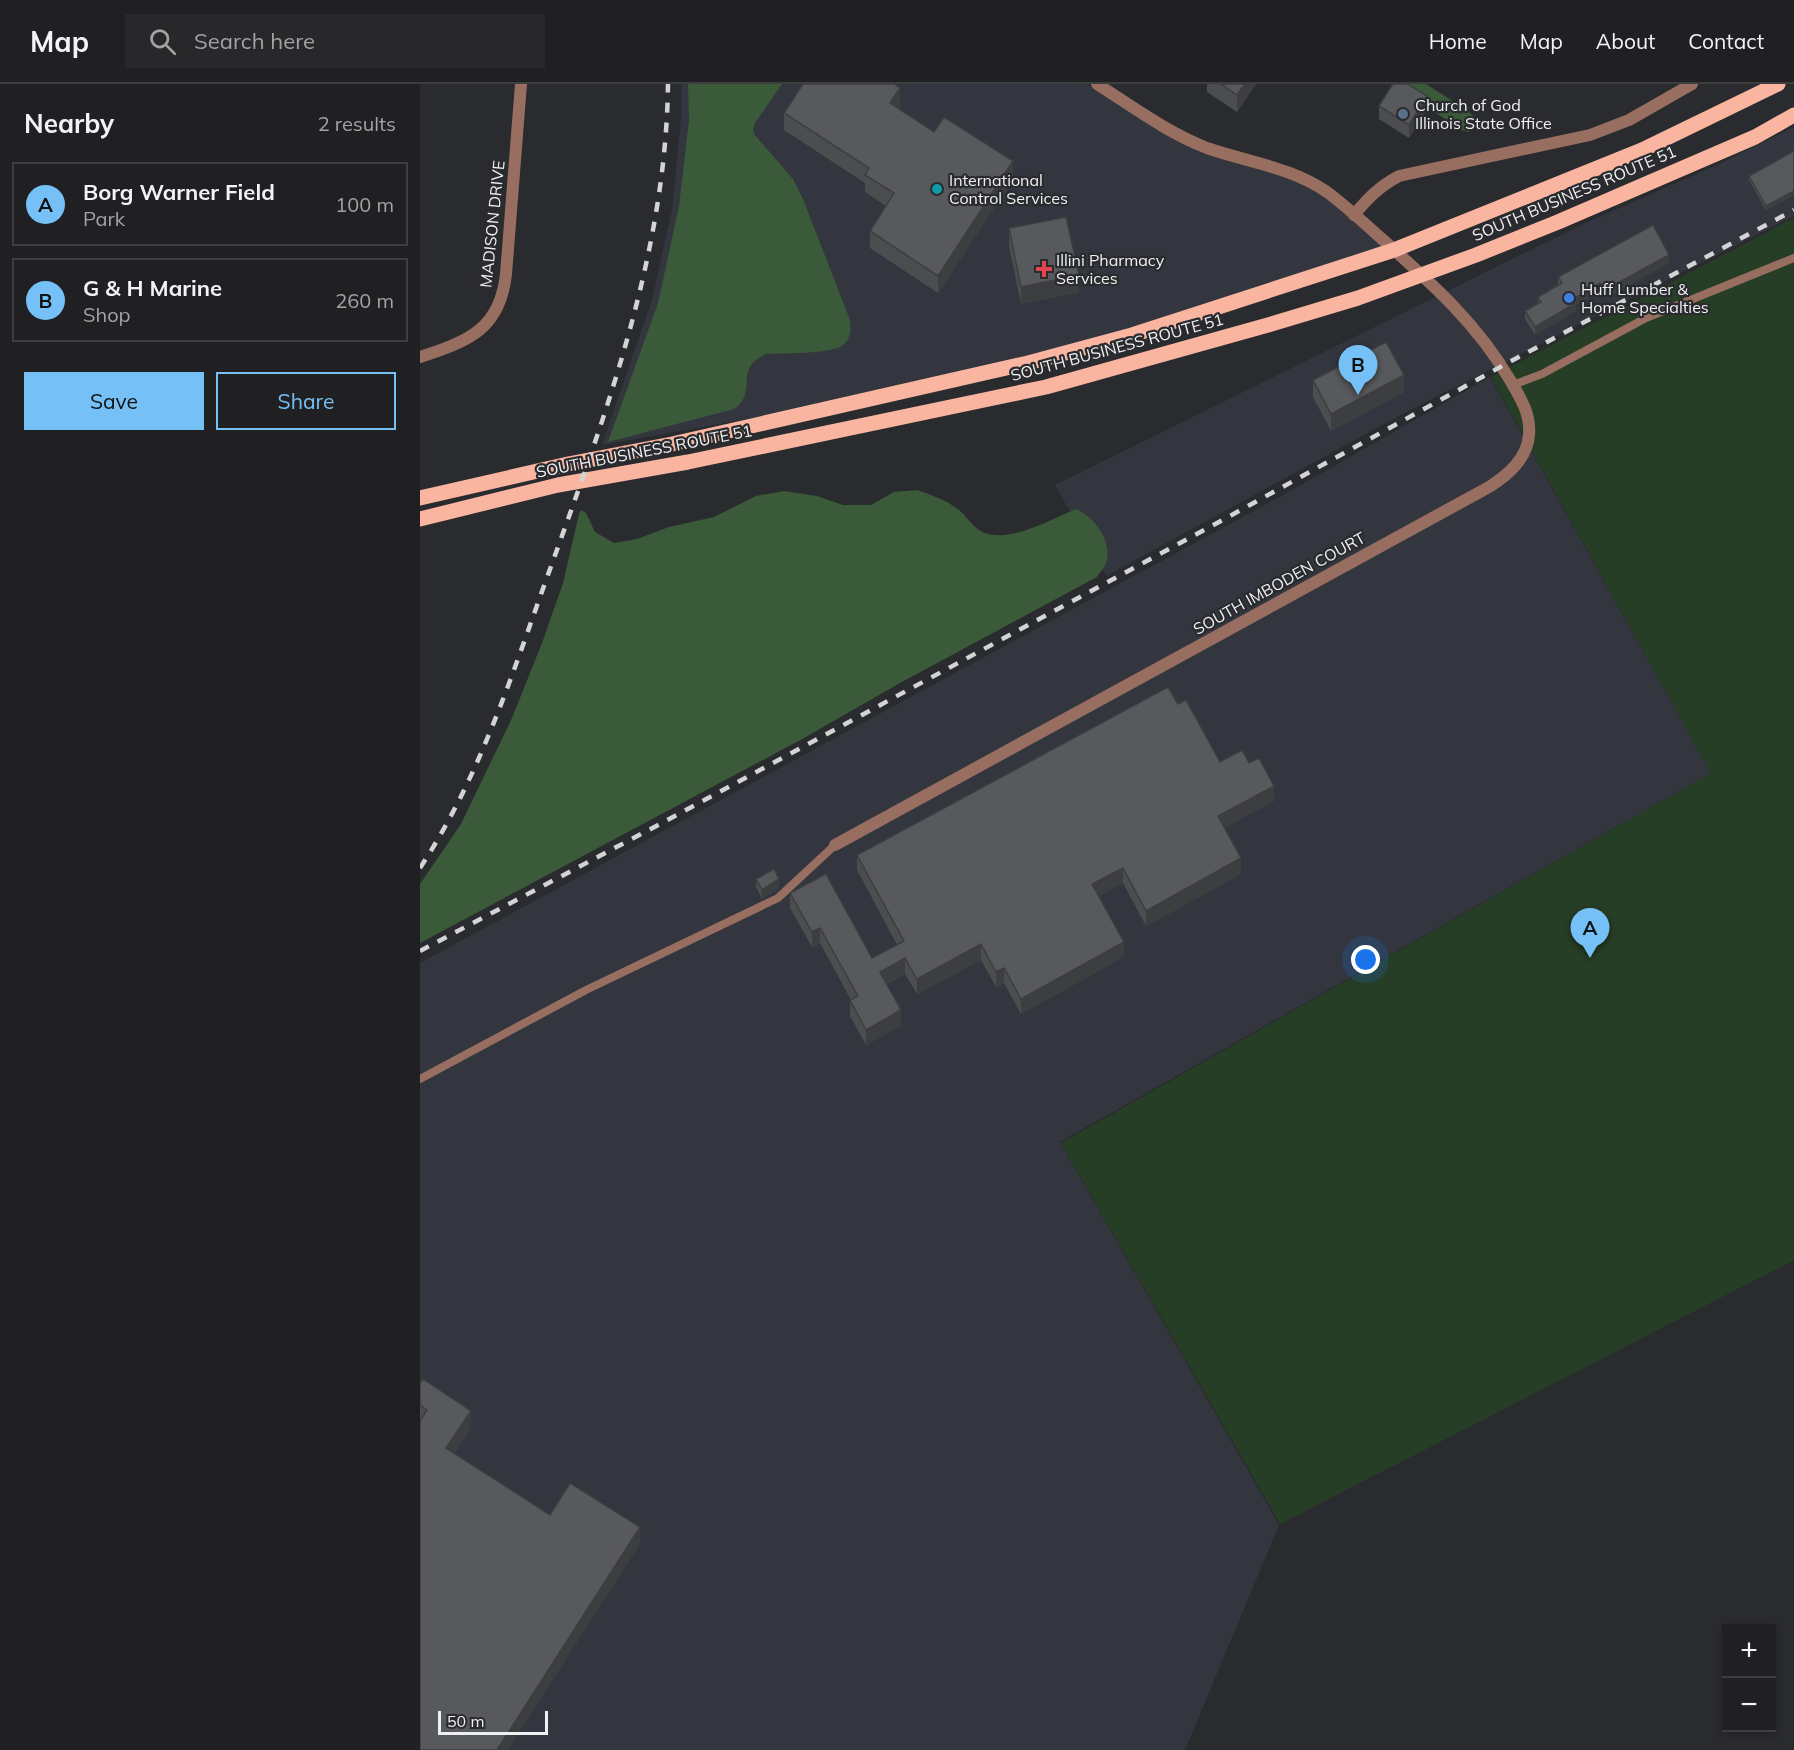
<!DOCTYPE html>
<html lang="en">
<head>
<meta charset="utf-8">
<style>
	body { margin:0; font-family:Mulish,sans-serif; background:#28282a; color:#f1f3f6 }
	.controls { position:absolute; right:18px; bottom:18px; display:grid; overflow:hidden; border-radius:0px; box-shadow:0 3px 9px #0003 }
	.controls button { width:54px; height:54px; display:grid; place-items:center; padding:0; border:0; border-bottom:2px solid #3d3e40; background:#202022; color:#f1f3f6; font:30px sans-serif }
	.scale { position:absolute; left:18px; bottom:15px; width:110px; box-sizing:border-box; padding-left:6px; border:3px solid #eff0f2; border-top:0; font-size:16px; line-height:21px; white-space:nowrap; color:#eff0f2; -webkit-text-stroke:4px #2a2b2e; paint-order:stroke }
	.you { position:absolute; left:946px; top:876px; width:21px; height:21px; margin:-15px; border:4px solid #fff; border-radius:50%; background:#1a73e8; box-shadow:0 0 0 9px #1a73e833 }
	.badge { display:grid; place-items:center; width:39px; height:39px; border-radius:50%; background:#75c0f6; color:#111; font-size:20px; font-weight:700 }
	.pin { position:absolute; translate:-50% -50px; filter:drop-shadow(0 2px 3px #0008) }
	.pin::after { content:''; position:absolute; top:32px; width:21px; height:18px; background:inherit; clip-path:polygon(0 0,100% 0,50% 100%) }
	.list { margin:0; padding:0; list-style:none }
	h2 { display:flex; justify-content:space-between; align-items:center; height:78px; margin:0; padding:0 24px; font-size:26px }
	h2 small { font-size:20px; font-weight:400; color:#a2a3a5 }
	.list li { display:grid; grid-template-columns:39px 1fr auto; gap:18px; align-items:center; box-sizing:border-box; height:84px; margin:0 12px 12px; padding:0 12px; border:2px solid #3d3e40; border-radius:0px }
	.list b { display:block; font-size:22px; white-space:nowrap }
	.list p { margin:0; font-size:20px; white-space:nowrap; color:#a2a3a5 }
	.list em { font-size:20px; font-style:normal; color:#a2a3a5 }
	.actions { display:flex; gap:12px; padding:18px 24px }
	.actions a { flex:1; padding:14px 0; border:2px solid #75c0f6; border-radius:0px; text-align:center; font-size:21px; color:#75c0f6 }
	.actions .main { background:#75c0f6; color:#111 }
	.icon { flex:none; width:33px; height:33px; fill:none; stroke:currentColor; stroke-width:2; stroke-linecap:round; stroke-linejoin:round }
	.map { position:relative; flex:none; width:1374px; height:1666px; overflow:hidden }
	header { display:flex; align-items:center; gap:36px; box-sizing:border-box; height:84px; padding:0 30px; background:#202022; border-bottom:2px solid #3d3e40 }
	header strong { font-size:28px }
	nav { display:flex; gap:33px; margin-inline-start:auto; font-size:21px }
	.search { width:420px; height:54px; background:#28282a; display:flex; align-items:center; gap:15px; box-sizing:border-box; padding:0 21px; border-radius:0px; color:#a2a3a5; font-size:22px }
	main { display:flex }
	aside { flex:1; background:#202022 }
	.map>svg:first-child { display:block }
</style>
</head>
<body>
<header>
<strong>Map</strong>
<div class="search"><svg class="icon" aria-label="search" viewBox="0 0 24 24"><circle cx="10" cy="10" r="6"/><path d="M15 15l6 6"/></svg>Search here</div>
<nav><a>Home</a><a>Map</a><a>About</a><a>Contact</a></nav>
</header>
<main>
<aside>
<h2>Nearby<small>2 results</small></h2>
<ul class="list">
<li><span class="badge">A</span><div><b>Borg Warner Field</b><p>Park</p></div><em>100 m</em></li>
<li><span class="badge">B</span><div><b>G &amp; H Marine</b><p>Shop</p></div><em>260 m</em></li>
</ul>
<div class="actions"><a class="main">Save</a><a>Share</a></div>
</aside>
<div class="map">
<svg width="1374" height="1666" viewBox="0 0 1374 1666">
	<rect width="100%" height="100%" fill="#2a2b2e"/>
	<g fill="#33363e">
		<polygon points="261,0 667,0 726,38 884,101 909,115 966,164 721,242 587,277 387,324 182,361 231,219 252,126 261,34"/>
		<polygon points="1374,43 1374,132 990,326 686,492 635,401 1163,140 1299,80"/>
		<polygon points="1070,293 1291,689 640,1058 859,1441 765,1666 0,1666 0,879 865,410"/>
	</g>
	<polygon fill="#273e26" points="1374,134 1374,1176 860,1440 641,1059 1291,689 1071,293"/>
	<g fill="#3a5a39">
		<path d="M268 0H362L335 39 333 45 334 50 373 95 383 115 430 236C431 245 431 256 422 262 411 270 361 269 346 270 312 285 339 308 314 325L188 358 238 219 259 122 269 36Z"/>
		<polygon points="974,0 1006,0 1047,26 1056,35 1056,44 1049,48 1041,46"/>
		<path d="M497 406C512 411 526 416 539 426 546 432 551 440 559 446 583 463 632 435 656 425 674 433 691 455 687 476 686 482 680 488 677 493L480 599 384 654 0 859V800L41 740 92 634 122 559 143 499 159 430 161 426 166 429 175 448 194 459 217 455 249 443 294 433 336 412 364 407 397 412 423 421H451L474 408Z"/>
	</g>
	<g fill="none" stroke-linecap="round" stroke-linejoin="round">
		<g stroke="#986e61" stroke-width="8">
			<polyline points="1093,301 1122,290 1226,234 1374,174"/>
			<polyline points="0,995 166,906 358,814 415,761"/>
		</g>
		<g stroke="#986e61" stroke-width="12">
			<path d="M934 131C948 114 960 102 979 92L1170 51 1209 36 1272 0"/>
			<path d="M0 273C48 257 80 246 86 190L101 0"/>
			<path d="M415 761 1069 403C1088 391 1107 375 1109 351 1111 330 1100 313 1090 296 1057 239 1010 198 962 155 944 139 926 122 907 108 871 83 827 78 787 64 748 49 713 23 677 0"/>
		</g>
		<g stroke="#fab5a0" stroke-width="15">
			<polyline points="0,414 148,380 252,360 608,279 712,251 974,166 1222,66 1358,0"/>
			<polyline points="0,435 138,401 268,378 626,303 848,241 938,214 1056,171 1138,138 1335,53 1374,31"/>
		</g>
		<g stroke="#d3d4d6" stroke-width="4.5" stroke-dasharray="10 10" stroke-linecap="butt">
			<path d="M0 784C58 696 90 597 125 499 183 338 246 173 248 0"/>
			<polyline points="0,867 240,740 799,438 1082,282 1374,126"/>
		</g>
	</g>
	<g fill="#4b4d4f">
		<polygon points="787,0 836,0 817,28 787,8"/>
		<polygon points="480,21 478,24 514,48 593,95 518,209 450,164 450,147 466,122 445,108 445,99 364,46 364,29"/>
		<polygon points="959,22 1007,25 989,54 959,35"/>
		<polygon points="1374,67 1374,111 1346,126 1329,96 1329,92"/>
		<polygon points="589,144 659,208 601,220 589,162"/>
		<polygon points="1249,179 1185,214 1180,207 1156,221 1156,227 1115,251 1105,235 1105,227 1118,219 1118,213 1138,201 1138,193"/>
		<polygon points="893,296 984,308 911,347 893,313"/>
		<polygon points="758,620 800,678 829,679 854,717 804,744 821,790 726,842 703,799 679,812 704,873 601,930 584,899 576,903 561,876 497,910 485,890 467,900 481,942 446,961 430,932 430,916 431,916 400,859 392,863 370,824 370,809 452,874 477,861 437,786 437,771"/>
		<polygon points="336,795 359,804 342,815 336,803"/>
		<polygon points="0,1299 51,1344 34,1369 130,1431 220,1460 0,1666"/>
	</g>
	<g fill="#3d3e40">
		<polygon points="825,0 836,0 817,28 817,11"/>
		<polygon points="480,4 480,21 470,36 470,19"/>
		<polygon points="1007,12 1007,25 989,54 989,41"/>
		<polygon points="593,77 593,95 518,209 518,192"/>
		<polygon points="1374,107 1374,111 1346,126 1346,122"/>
		<polygon points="1249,171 1249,179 1185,214 1185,206"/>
		<polygon points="659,191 659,208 601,220 601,203"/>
		<polygon points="1180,199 1180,207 1156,221 1156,227 1115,251 1115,243 1153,215"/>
		<polygon points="984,291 984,308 911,347 911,330"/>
		<polygon points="854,702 854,717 798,748 798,732"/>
		<polygon points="821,774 821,790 726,842 726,827"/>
		<polygon points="703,784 703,799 672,816 672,800"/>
		<polygon points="359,795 359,804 342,815 342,806"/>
		<polygon points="400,844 400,859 392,863 392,848"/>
		<polygon points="704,858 704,873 601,930 601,915"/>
		<polygon points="561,860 561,876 497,910 497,895"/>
		<polygon points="485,874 485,890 460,903 460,888"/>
		<polygon points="584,884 584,899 576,903 576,888"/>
		<polygon points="481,926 481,942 446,961 446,946"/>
		<polygon points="51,1327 51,1344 26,1381 26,1364"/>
		<polygon points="220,1443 220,1460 88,1666 77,1666"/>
	</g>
	<g fill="#57595c" stroke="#3d3e40" stroke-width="1.5">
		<polygon points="383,0 474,0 480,4 470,19 514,48 524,33 593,77 518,192 450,147 474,109 445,91 449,84 364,29"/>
		<polygon points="801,0 825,0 817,11"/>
		<polygon points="973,0 988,0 1007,12 989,41 959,22"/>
		<polygon points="1374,67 1374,107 1346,122 1329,92"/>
		<polygon points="646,133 659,191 601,203 589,144"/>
		<polygon points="1233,141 1249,171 1185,206 1180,199 1153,215 1156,219 1115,243 1105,227 1121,218 1118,213 1142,199 1138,193"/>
		<polygon points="966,258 984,291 911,330 893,296"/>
		<polygon points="748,603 758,620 766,616 800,678 822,666 829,679 839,674 854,702 798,732 821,774 726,827 703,784 672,800 704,858 601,915 584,884 576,888 561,860 497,895 485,874 460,888 481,926 446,946 430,916 438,912 400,844 392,848 370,809 406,790 452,874 484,857 437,771"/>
		<polygon points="354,785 359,795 342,806 336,795"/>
		<polygon points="3,1295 51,1327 26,1364 130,1431 150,1399 220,1443 77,1666 0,1666 0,1337 7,1326 0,1321 0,1299"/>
	</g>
	<circle fill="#5c6f8a" stroke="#2a2b2e" stroke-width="2" cx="983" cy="30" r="6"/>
	<circle fill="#0f9aa8" stroke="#2a2b2e" stroke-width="2" cx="517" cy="105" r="6"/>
	<path fill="#e0444e" stroke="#2a2b2e" stroke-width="2" d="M621 176h6v6h6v6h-6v6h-6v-6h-6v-6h6z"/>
	<circle fill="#3f7fe0" stroke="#2a2b2e" stroke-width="2" cx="1149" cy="214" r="6"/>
	<g text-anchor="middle" stroke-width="4.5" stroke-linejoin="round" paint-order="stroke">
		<g font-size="16" fill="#eff0f2" stroke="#2a2b2e" text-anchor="start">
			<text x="995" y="27">Church of God<tspan x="995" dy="18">Illinois State Office</tspan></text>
			<text x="529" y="102">International<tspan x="529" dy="18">Control Services</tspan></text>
			<text x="636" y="182">Illini Pharmacy<tspan x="636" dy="18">Services</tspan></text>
			<text x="1161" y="211">Huff Lumber &amp;<tspan x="1161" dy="18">Home Specialties</tspan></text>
		</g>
		<g font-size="16" fill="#eff0f2" stroke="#2a2b2e">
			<text transform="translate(1154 109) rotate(-23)" y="6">SOUTH BUSINESS ROUTE 51</text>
			<text transform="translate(72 140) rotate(-84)" y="6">MADISON DRIVE</text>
			<text transform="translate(697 263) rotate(-15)" y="6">SOUTH BUSINESS ROUTE 51</text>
			<text transform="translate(224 367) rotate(-11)" y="6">SOUTH BUSINESS ROUTE 51</text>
			<text transform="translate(859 499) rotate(-29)" y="6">SOUTH IMBODEN COURT</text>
		</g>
	</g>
</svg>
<div class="controls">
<button>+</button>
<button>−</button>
</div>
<div class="scale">50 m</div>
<div class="you"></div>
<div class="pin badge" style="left:1170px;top:874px">A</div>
<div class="pin badge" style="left:938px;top:311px">B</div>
</div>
</main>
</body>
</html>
